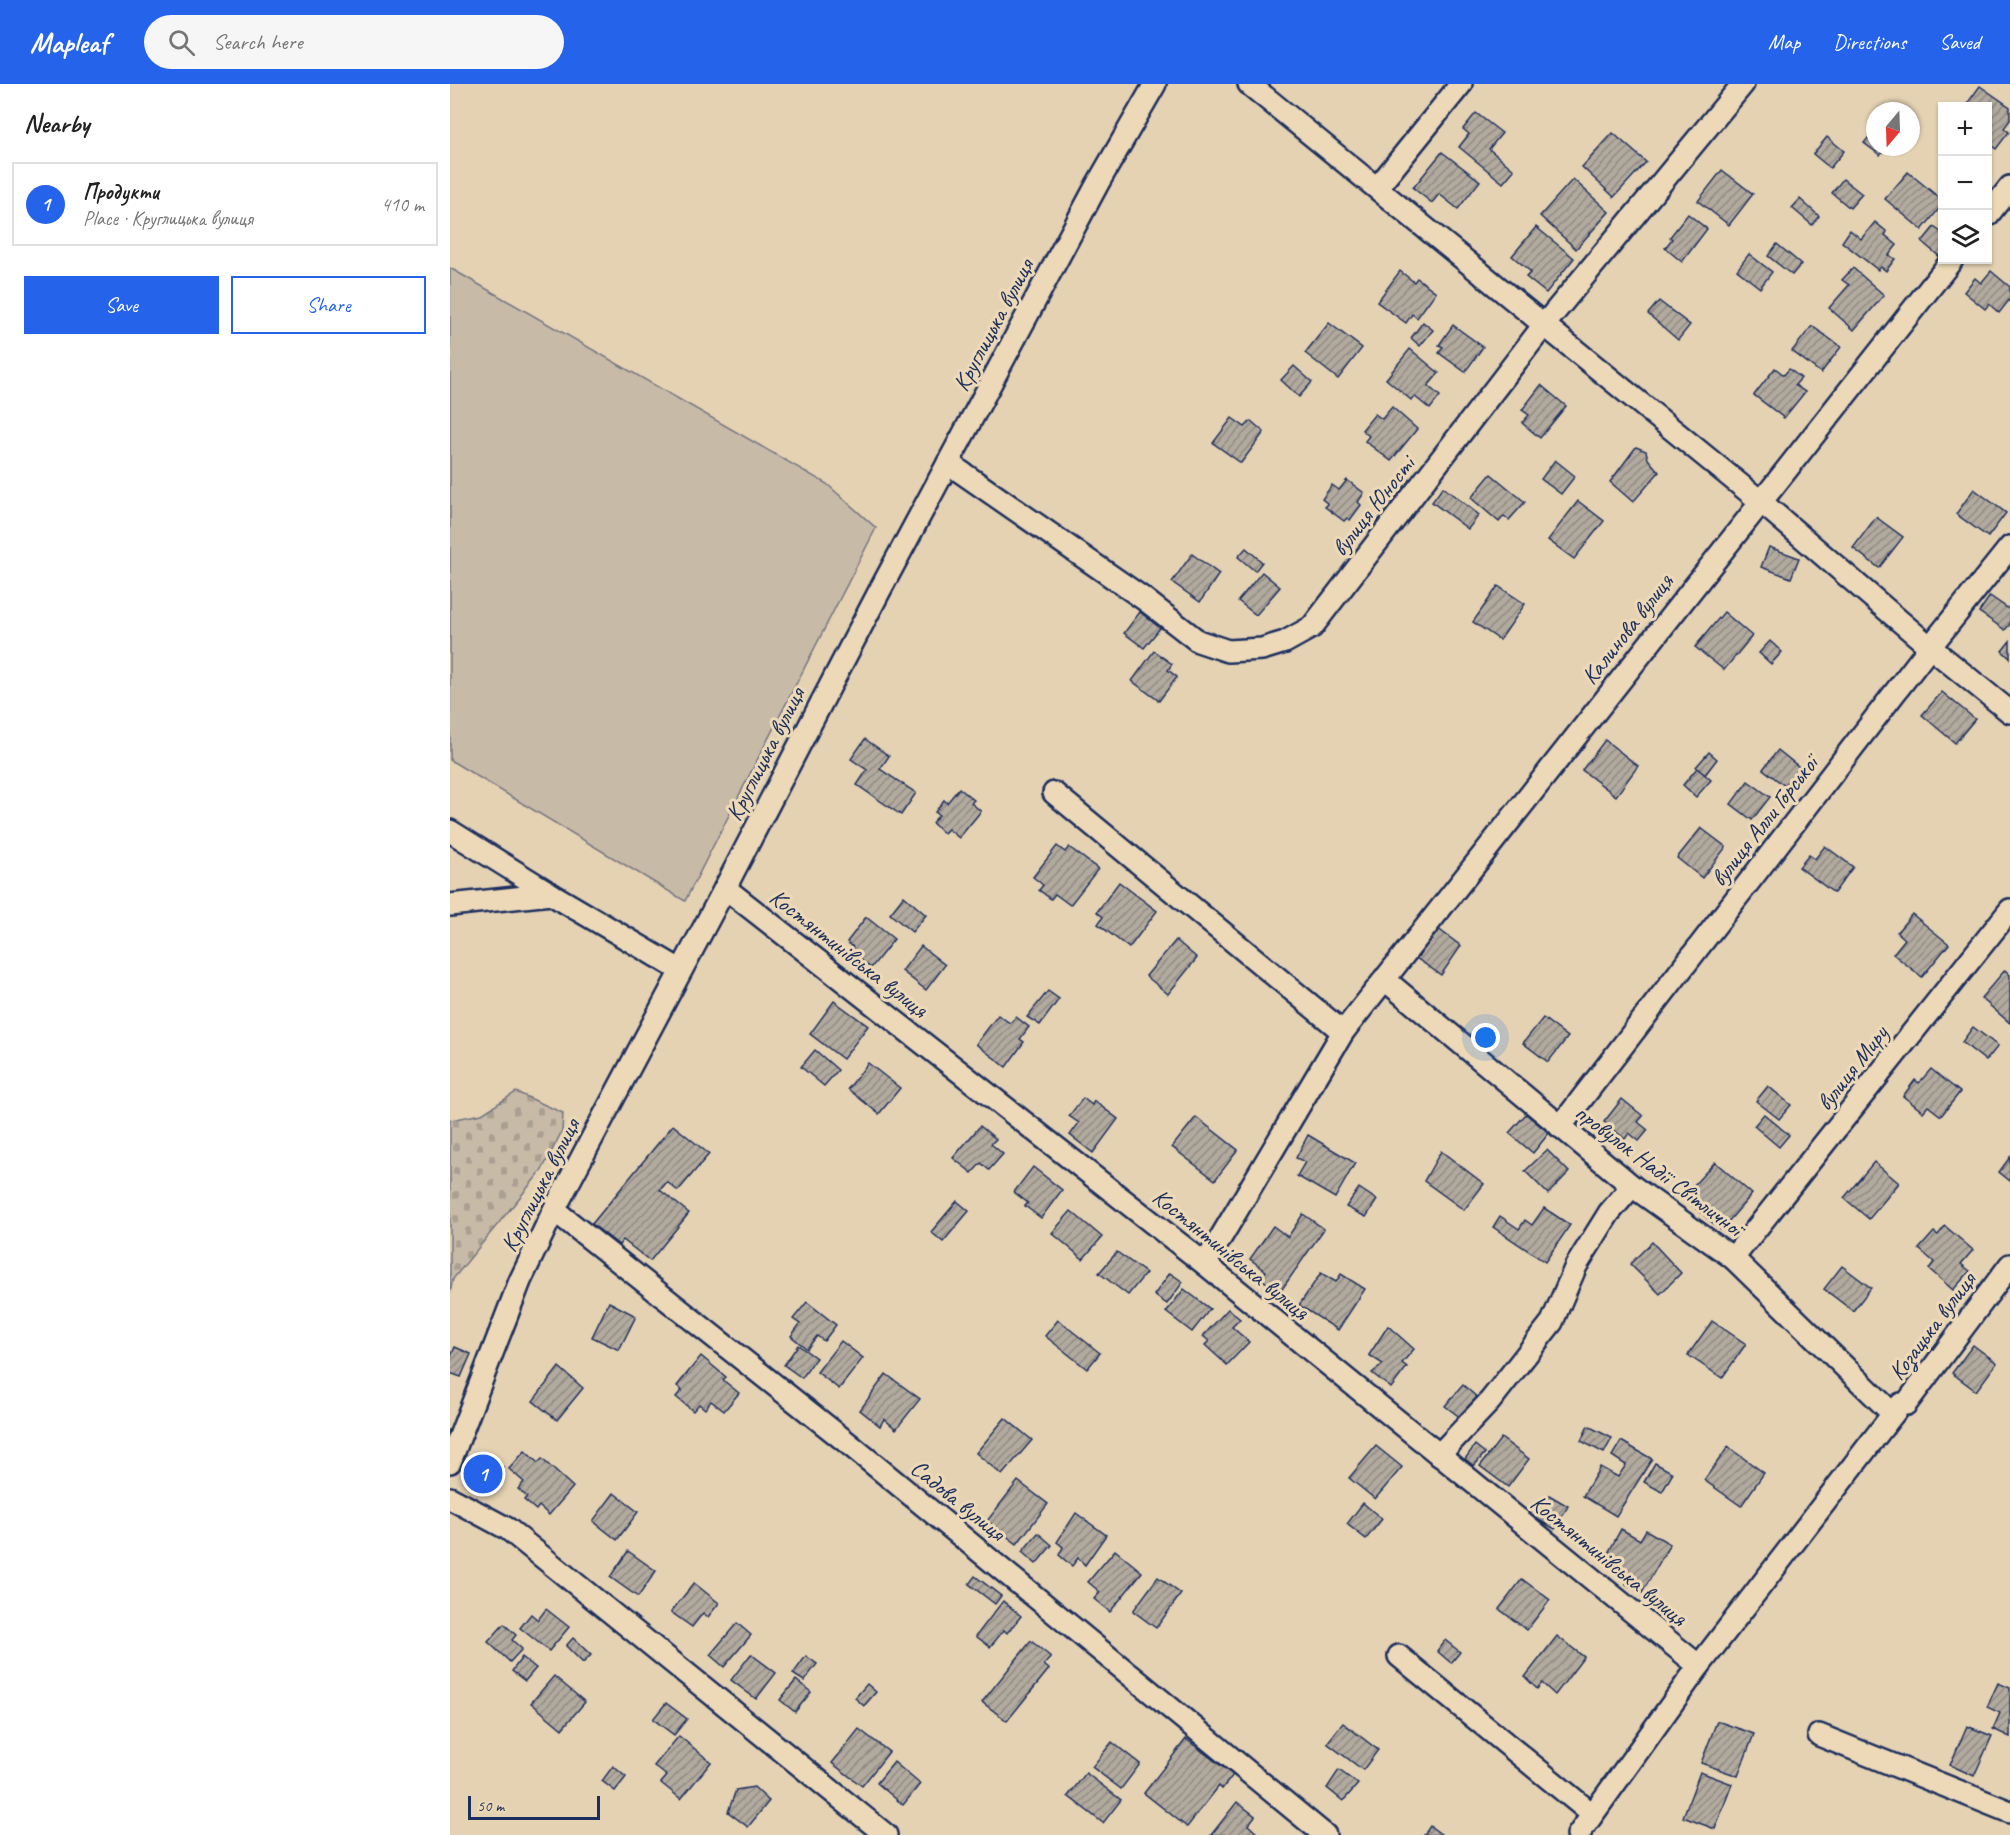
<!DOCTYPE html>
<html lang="en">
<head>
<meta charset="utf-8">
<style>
	body { margin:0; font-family:Caveat,sans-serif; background:#f6f6f6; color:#222 }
	.controls { position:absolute; right:18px; top:18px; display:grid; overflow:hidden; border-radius:0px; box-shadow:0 2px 4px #0004 }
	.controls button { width:54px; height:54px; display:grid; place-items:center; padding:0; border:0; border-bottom:2px solid #e0e0e0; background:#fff; color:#222; font:30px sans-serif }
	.compass { position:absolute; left:1416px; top:18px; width:54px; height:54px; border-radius:50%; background:#fff; box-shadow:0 2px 4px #0004; rotate:199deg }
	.scale { position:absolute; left:18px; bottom:15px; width:132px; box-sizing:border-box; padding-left:6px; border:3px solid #1b2f5e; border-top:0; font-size:16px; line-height:21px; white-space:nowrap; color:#1b2f5e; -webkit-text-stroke:4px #edd9b7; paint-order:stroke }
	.you { position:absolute; left:1036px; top:954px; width:21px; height:21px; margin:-15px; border:4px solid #fff; border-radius:50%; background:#1a73e8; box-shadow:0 0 0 9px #1a73e833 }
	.badge { display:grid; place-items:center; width:39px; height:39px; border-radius:50%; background:#2563eb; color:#fff; font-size:20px; font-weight:700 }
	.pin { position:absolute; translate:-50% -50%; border:3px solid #fff; box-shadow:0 2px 6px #0006 }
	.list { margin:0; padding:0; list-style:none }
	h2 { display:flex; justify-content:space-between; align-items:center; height:78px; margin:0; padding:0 24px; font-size:26px }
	h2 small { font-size:20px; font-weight:400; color:#767676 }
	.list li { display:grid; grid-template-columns:39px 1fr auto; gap:18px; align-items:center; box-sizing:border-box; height:84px; margin:0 12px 12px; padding:0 12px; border:2px solid #e0e0e0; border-radius:0px }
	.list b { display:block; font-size:22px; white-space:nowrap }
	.list p { margin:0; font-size:20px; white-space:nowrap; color:#767676 }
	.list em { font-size:20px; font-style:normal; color:#767676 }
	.actions { display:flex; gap:12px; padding:18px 24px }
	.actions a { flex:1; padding:14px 0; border:2px solid #2563eb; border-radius:0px; text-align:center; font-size:21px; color:#2563eb }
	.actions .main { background:#2563eb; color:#fff }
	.icon { flex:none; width:33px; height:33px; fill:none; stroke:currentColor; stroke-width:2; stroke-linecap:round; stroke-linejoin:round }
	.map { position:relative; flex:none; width:1560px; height:1751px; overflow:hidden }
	header { display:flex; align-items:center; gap:36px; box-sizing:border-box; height:84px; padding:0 30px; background:#2563eb; color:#fff }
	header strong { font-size:28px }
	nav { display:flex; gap:33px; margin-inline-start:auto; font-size:21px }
	.search { width:420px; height:54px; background:#f6f6f6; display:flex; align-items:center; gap:15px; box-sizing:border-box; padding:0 21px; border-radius:33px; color:#767676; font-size:22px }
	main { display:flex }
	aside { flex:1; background:#fff }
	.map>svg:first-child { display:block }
</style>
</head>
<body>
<header>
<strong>Mapleaf</strong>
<div class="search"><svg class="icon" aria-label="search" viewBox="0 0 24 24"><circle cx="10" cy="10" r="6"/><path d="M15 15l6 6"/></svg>Search here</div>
<nav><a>Map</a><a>Directions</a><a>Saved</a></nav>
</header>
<main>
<aside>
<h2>Nearby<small></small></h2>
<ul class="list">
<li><span class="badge">1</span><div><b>Продукти</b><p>Place · Круглицька вулиця</p></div><em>410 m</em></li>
</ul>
<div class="actions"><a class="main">Save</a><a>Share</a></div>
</aside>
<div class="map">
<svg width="1560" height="1751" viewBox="0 0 1560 1751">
	<defs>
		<pattern id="cemetery-stones" width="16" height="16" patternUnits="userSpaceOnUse" patternTransform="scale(1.5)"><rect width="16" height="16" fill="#c7baa7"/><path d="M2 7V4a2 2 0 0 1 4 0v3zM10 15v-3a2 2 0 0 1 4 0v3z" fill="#aaa092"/></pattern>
		<pattern id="building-hatch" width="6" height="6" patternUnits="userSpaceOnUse" patternTransform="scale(1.5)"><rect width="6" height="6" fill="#b2aa9e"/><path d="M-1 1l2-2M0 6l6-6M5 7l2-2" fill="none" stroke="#908b84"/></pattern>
	</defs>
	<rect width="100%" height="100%" fill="#e5d2b3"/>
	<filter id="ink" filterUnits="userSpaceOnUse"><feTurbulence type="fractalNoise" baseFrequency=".0167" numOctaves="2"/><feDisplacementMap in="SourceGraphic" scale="12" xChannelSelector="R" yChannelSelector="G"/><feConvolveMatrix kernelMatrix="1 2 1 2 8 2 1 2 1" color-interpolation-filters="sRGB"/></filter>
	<g filter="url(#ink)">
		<polygon fill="#c7baa7" stroke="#717482" stroke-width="1.5" points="0,184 377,400 426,444 235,817 0,676"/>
		<polygon fill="url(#cemetery-stones)" stroke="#717482" stroke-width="1.5" points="66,1008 113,1029 112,1047 92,1086 3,1195 0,1209 0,1036 32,1030"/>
		<g fill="url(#building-hatch)" stroke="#1b2f5e" stroke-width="1.5">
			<polygon points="1530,2 1560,23 1560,36 1554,44 1559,48 1546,65 1538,59 1538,22 1521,22 1517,20"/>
			<polygon points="1026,29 1052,49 1039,65 1064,86 1053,99 1009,63 1019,50 1013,45"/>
			<polygon points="1423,48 1425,49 1425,63 1437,63 1430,71 1414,59"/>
			<polygon points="1163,49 1196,78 1164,113 1132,83"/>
			<polygon points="1377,53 1394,67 1380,84 1363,70"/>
			<polygon points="992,68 1030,97 1008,125 989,110 982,119 963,104"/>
			<polygon points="1272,86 1303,110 1279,141 1248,117"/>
			<polygon points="1458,88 1492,116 1492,121 1472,146 1435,115"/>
			<polygon points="1123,95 1159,128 1126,165 1090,132"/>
			<polygon points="1393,95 1412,110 1400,124 1382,109"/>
			<polygon points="1350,115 1369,132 1362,141 1342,124"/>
			<polygon points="1238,130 1257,145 1232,178 1215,164 1222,155 1220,153"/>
			<polygon points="1425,138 1437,148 1435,151 1447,161 1439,171 1445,175 1436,187 1431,183 1428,186 1392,158 1400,146 1411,155"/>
			<polygon points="1086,143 1124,174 1096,209 1076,193 1081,188 1062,172"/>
			<polygon points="1484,143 1492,149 1492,171 1490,173 1472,158"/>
			<polygon points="1327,160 1351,180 1342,191 1318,172"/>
			<polygon points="1299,170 1322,188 1310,204 1287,186"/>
			<polygon points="1403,184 1434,211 1404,246 1379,224 1399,201 1392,196"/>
			<polygon points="950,187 964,198 967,194 986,208 967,234 962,230 956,239 927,218"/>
			<polygon points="1541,187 1560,203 1560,215 1549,229 1539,220 1535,225 1514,208 1525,194 1531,199"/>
			<polygon points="1209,217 1240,241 1228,256 1198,230"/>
			<polygon points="973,238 983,246 970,262 961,254"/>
			<polygon points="879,239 912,264 888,295 855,269"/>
			<polygon points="1003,241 1033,263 1015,288 989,269 993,263 989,261"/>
			<polygon points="1362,242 1391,263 1371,289 1342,267"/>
			<polygon points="960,265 989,289 978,302 990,312 980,325 964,312 961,316 936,295"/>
			<polygon points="844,282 862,298 849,313 831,296"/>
			<polygon points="1325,284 1334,291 1339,285 1351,294 1345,301 1355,308 1334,334 1304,311"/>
			<polygon points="1091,301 1116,322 1090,354 1072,339 1079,331 1072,326"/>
			<polygon points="942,323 967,345 941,377 915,357 919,352 912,346 925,330 932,335"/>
			<polygon points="782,334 795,343 801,337 814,348 791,379 763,359"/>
			<polygon points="1186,363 1196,367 1198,375 1209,388 1183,418 1160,398"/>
			<polygon points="1105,376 1125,392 1111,410 1091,395"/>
			<polygon points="1041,390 1075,418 1059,436 1054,432 1049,438 1021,414"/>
			<polygon points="897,396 914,409 908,418 911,421 900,436 897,434 894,437 875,423 878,420 872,415 882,401 889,406"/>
			<polygon points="993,403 1029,431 1018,445 982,418"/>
			<polygon points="1524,405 1556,429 1538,453 1506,430"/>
			<polygon points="1128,417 1154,437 1124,475 1098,456"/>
			<polygon points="1426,433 1453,453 1429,484 1403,464"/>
			<polygon points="1319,463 1349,474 1341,494 1311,483"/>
			<polygon points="796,464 812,478 805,487 788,473"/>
			<polygon points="742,470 769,490 750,518 722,498"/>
			<polygon points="812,488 830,503 806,531 788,517"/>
			<polygon points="1048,502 1075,520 1050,556 1023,538"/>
			<polygon points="1540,512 1560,526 1560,540 1555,546 1529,528"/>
			<polygon points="690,528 710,544 694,564 674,549"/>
			<polygon points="1274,528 1302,552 1274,586 1245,563"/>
			<polygon points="1320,557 1332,568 1321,580 1309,569"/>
			<polygon points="1560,557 1560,574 1552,567"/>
			<polygon points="704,567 722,580 718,586 727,593 709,617 682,597"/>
			<polygon points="1492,608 1525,635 1505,659 1472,631"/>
			<polygon points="415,655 439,672 430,685 466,709 451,731 407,701 417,686 401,675"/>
			<polygon points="1155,656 1188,682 1166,712 1132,686"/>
			<polygon points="1328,666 1349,683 1335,702 1313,685"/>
			<polygon points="1259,668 1267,675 1255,691 1246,683"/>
			<polygon points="1247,684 1261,696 1246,713 1233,701"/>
			<polygon points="1298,697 1320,713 1302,736 1281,720"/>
			<polygon points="509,704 524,716 521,719 531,727 509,754 498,745 494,749 482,739 489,731 485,728 494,716 497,719"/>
			<polygon points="1251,744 1276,763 1252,794 1227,774"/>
			<polygon points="607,762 615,768 619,763 648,785 620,821 605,810 601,815 589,806 593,801 583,793"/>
			<polygon points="1375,762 1403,783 1384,809 1349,783 1359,771 1365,775"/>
			<polygon points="669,798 707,827 679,864 648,840 653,833 647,828"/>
			<polygon points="454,812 476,831 462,848 440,830"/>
			<polygon points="1462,830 1499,860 1472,893 1443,870 1455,855 1447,848"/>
			<polygon points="416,833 444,855 421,884 400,867 403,863 397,858"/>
			<polygon points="987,844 1011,862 991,891 966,874"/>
			<polygon points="726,856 747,874 718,910 696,892"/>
			<polygon points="471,862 495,881 476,906 452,887"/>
			<polygon points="1555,886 1560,891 1560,939 1531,914"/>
			<polygon points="598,907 609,915 590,941 577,933"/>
			<polygon points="384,917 418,942 393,975 360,950"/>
			<polygon points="548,931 560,939 566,933 579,943 570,955 574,958 556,983 526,960"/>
			<polygon points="1093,934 1118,953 1098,978 1073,959"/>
			<polygon points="1523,943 1548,962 1536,977 1512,958"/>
			<polygon points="365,966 388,986 374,1002 351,983"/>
			<polygon points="418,979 450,1004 429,1030 398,1005"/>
			<polygon points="1481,985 1510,1008 1491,1032 1478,1022 1473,1028 1453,1012 1465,996 1469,999"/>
			<polygon points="1318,1002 1341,1021 1329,1035 1306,1017"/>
			<polygon points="633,1014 642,1021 644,1017 668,1035 643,1069 620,1051 629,1039 619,1032"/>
			<polygon points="1172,1015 1193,1032 1188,1038 1198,1046 1189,1057 1179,1049 1175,1055 1154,1038"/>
			<polygon points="1076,1030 1099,1049 1083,1069 1059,1049"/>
			<polygon points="1314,1030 1339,1051 1329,1063 1304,1042"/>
			<polygon points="746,1033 788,1066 765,1096 722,1063"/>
			<polygon points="223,1041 259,1070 228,1107 217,1098 210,1106 239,1129 200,1177 173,1156 169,1161 142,1140"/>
			<polygon points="530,1042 546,1055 541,1060 553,1070 539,1086 531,1079 522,1089 503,1074"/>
			<polygon points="858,1051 905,1079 885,1114 847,1092 855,1078 846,1074"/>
			<polygon points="1097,1066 1119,1088 1098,1110 1075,1087"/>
			<polygon points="991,1067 1034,1100 1014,1126 974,1097"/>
			<polygon points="1560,1073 1560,1097 1549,1088"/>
			<polygon points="1265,1078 1302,1110 1271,1146 1233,1113"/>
			<polygon points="1424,1078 1449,1099 1419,1135 1394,1114"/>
			<polygon points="583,1083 612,1106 591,1134 575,1122 578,1119 564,1108"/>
			<polygon points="909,1104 927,1116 916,1133 896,1123"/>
			<polygon points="507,1117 519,1127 493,1158 481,1148"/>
			<polygon points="1094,1124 1120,1141 1095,1178 1043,1143 1050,1132 1069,1145 1075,1136 1082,1141"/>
			<polygon points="621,1127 652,1153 633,1175 602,1149"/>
			<polygon points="853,1130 874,1145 830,1208 810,1194 816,1187 800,1175 823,1142 838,1153"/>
			<polygon points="1495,1142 1523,1166 1511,1180 1520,1187 1503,1206 1479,1185 1484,1178 1469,1165 1484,1148 1488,1151"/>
			<polygon points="1202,1158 1231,1189 1210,1210 1180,1180"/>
			<polygon points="667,1168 696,1189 678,1211 649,1189"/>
			<polygon points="1392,1182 1421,1204 1403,1227 1374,1205"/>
			<polygon points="720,1189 733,1198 717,1220 704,1211"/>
			<polygon points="871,1189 886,1198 891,1190 915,1205 888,1246 849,1221"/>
			<polygon points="734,1205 760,1225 742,1248 716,1228"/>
			<polygon points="159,1218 186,1232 169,1266 142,1253"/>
			<polygon points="357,1218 386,1241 374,1257 367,1252 357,1265 341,1252 350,1240 343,1235"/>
			<polygon points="778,1225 790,1235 782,1243 799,1258 777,1281 755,1261 759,1257 753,1252"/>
			<polygon points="608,1236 650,1269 637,1285 595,1252"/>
			<polygon points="1262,1237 1296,1260 1272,1294 1238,1271"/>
			<polygon points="938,1242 964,1265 952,1279 957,1283 941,1304 922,1289 933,1280 919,1271"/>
			<polygon points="391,1257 413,1274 389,1305 367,1288"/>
			<polygon points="348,1261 366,1274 352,1294 334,1281"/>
			<polygon points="1523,1261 1547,1279 1526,1307 1502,1289"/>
			<polygon points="5,1263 21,1270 11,1293 0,1289 0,1275"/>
			<polygon points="251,1272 276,1293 273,1296 289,1309 274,1327 261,1317 255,1325 249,1320 243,1327 226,1313 232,1306 227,1302"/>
			<polygon points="109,1283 133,1304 107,1336 83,1317"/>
			<polygon points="436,1290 470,1315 446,1345 434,1335 430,1342 410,1326"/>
			<polygon points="1013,1301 1028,1314 1011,1334 995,1322"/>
			<polygon points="555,1334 582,1356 552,1391 526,1369"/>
			<polygon points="1138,1342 1162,1354 1154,1369 1131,1357"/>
			<polygon points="1051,1354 1079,1375 1058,1403 1030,1382"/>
			<polygon points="1171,1357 1202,1375 1166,1432 1133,1412 1150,1383 1168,1393 1176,1381 1162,1372"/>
			<polygon points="1025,1361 1035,1369 1024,1382 1015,1375"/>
			<polygon points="926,1362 952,1383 925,1415 899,1394"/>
			<polygon points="1278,1363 1314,1389 1291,1422 1254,1396"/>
			<polygon points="75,1367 88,1379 92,1375 123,1403 99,1431 89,1422 86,1426 74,1416 77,1413 68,1405 74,1398 59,1385"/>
			<polygon points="30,1369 53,1383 35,1410 13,1396"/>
			<polygon points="1205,1379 1223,1389 1212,1408 1194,1398"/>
			<polygon points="568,1397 598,1420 567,1460 537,1437"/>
			<polygon points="164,1409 188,1428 167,1456 143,1437"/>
			<polygon points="1099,1411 1118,1422 1105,1445 1085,1434"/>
			<polygon points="913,1419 932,1435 916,1455 897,1440"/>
			<polygon points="626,1429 656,1451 635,1481 628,1474 622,1482 609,1471 613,1463 607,1458"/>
			<polygon points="1171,1445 1190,1456 1196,1446 1220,1460 1192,1509 1176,1500 1179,1494 1169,1488 1172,1483 1156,1473"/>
			<polygon points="588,1449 602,1461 586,1480 572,1468"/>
			<polygon points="665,1466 692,1488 660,1528 644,1515 650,1508 638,1498"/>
			<polygon points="178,1467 206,1487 188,1513 160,1493"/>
			<polygon points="525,1492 551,1512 545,1520 519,1500"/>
			<polygon points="708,1493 731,1510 706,1544 683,1527"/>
			<polygon points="1072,1495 1100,1516 1077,1546 1049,1525"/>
			<polygon points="244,1499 269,1519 258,1533 253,1529 242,1543 221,1528"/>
			<polygon points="553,1517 571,1532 557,1549 554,1546 540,1563 526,1552"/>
			<polygon points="96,1525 119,1543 99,1567 70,1544 81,1530 88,1536"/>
			<polygon points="287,1539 301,1551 274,1583 260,1571"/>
			<polygon points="54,1540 66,1551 62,1556 72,1565 60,1578 38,1558"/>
			<polygon points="1107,1552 1134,1573 1105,1611 1092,1599 1087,1605 1075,1593"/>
			<polygon points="123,1554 141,1571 133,1579 116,1562"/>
			<polygon points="995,1556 1010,1568 1001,1579 987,1567"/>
			<polygon points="581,1557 601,1573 594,1581 599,1585 557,1637 532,1618"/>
			<polygon points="301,1570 326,1589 306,1615 281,1596"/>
			<polygon points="356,1572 367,1580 354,1597 343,1590"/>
			<polygon points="72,1573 86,1584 75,1597 62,1587"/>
			<polygon points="104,1592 135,1618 112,1645 81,1619"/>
			<polygon points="346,1596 361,1608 345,1628 330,1616"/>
			<polygon points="1548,1599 1560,1604 1560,1653 1543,1645 1550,1629 1537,1623"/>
			<polygon points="417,1600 426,1608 414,1622 405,1614"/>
			<polygon points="216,1619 237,1635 224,1651 203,1635"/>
			<polygon points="1267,1637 1304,1650 1288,1692 1251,1679"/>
			<polygon points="893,1639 928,1666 913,1686 877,1659"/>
			<polygon points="1517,1642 1542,1652 1524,1692 1500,1681"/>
			<polygon points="409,1645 439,1668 412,1702 382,1679"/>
			<polygon points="229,1652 261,1678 231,1715 211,1699 217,1692 204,1682"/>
			<polygon points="736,1655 783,1691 772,1705 769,1702 737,1743 694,1709"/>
			<polygon points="662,1658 690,1680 671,1705 642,1683"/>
			<polygon points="444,1678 470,1700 453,1721 427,1699"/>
			<polygon points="163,1682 176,1693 165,1707 152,1697"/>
			<polygon points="889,1686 908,1700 893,1717 877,1704"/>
			<polygon points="1250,1688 1282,1700 1265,1745 1233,1733"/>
			<polygon points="636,1689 671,1716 653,1739 618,1712"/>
			<polygon points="304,1703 319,1717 298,1743 278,1728 286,1706"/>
			<polygon points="787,1718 805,1732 798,1741 809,1751 761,1751"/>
			<polygon points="980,1742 992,1751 974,1751"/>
		</g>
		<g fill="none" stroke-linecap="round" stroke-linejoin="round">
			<g stroke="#1b2f5e" stroke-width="26">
				<g id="minor">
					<polyline points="799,0 1310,417 1480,563 1560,628"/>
					<polyline points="927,104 1011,0"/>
					<polyline points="1538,131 1560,103"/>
					<polyline points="498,379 694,515 748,557 778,567 812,565 835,558 862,543 1094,241 1293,0"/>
					<polyline points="604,709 893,948"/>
					<polyline points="0,747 101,810"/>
					<polyline points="275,804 755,1180 1249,1582"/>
					<polyline points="0,821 101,810 230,886"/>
					<polyline points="934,895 1182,1102 1283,1174 1443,1330"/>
					<polyline points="1110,1043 1480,563 1560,463"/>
					<polyline points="104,1126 399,1360 875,1751"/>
					<polyline points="1283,1174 1560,826"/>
					<polyline points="755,1180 893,948 1502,176"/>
					<polyline points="989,1371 1040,1317 1102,1238 1126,1182 1159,1129 1182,1102"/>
					<polyline points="0,1378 70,1197 104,1126 275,804 429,508 648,99 705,0"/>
					<polyline points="0,1414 58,1445 436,1751"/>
					<polyline points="949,1572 1142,1730"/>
					<polyline points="1369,1651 1560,1728"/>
					<polyline points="1128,1751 1249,1582 1443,1330 1451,1320 1456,1320 1560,1181"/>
				</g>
			</g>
			<use href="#minor" stroke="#edd9b7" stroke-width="21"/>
		</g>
	</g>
	<g text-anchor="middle" stroke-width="6" stroke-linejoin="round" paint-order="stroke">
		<g font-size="24" fill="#1b2f5e" stroke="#edd9b7">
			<text transform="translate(543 241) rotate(-62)" y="8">Круглицька вулиця</text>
			<text transform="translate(923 422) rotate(-52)" y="8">вулиця Юності</text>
			<text transform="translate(1177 545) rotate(-52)" y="8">Калинова вулиця</text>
			<text transform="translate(315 670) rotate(-63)" y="8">Круглицька вулиця</text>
			<text transform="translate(1314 737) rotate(-52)" y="8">вулиця Алли Горської</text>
			<text transform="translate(399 869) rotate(38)" y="8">Костянтинівська вулиця</text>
			<text transform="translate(1402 984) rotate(-52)" y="8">вулиця Миру</text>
			<text transform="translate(1209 1086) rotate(37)" y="8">провулок Надії Світличної</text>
			<text transform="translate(90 1101) rotate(-63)" y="8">Круглицька вулиця</text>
			<text transform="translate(781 1170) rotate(39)" y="8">Костянтинівська вулиця</text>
			<text transform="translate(1482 1242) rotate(-53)" y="8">Козацька вулиця</text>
			<text transform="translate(508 1416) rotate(39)" y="8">Садова вулиця</text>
			<text transform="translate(1159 1476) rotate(39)" y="8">Костянтинівська вулиця</text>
		</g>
	</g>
</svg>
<div class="controls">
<button>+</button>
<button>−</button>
<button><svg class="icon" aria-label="layers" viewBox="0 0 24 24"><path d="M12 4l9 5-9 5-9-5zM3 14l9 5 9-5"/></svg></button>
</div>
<svg class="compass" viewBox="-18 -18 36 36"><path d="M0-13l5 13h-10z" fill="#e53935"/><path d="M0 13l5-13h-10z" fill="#767676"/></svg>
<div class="scale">50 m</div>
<div class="you"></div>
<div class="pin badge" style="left:33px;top:1390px">1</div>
</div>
</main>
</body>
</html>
